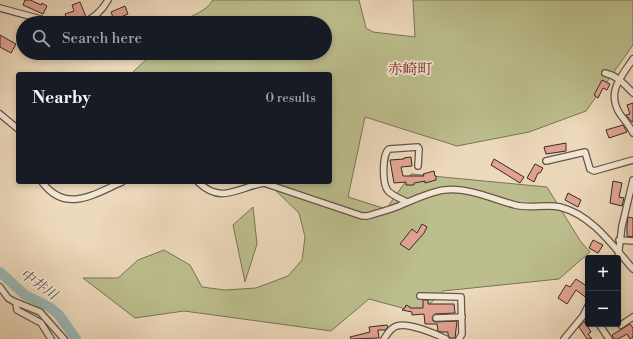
<!DOCTYPE html>
<html lang="en">
<head>
<meta charset="utf-8">
<style>
	body { margin:0; font-family:"Libre Bodoni","Noto Serif JP",serif; background:#20242c; color:#f1f3f6 }
	.controls { position:absolute; right:12px; bottom:12px; display:grid; overflow:hidden; border-radius:4px; box-shadow:0 2px 6px #0003 }
	.controls button { width:36px; height:36px; display:grid; place-items:center; padding:0; border:0; border-bottom:1px solid #363941; background:#171b24; color:#f1f3f6; font:20px sans-serif }
	.list { margin:0; padding:0; list-style:none }
	h2 { display:flex; justify-content:space-between; align-items:center; height:52px; margin:0; padding:0 16px; font-size:17px }
	h2 small { font-size:13px; font-weight:400; color:#9ea1a6 }
	.icon { flex:none; width:22px; height:22px; fill:none; stroke:currentColor; stroke-width:2; stroke-linecap:round; stroke-linejoin:round }
	.map { position:relative; flex:none; width:633px; height:339px; overflow:hidden }
	.search { position:absolute; background:#171b24; box-shadow:0 2px 6px #0003; left:16px; top:16px; width:316px; height:44px; display:flex; align-items:center; gap:10px; box-sizing:border-box; padding:0 14px; border-radius:22px; color:#9ea1a6; font-size:15px }
	.panel { position:absolute; background:#171b24; box-shadow:0 2px 6px #0003; left:16px; top:72px; width:316px; height:112px; border-radius:4px }
	.map>svg:first-child { display:block }
</style>
</head>
<body>
<div class="map">
<svg width="633" height="339" viewBox="0 0 633 339">
	<rect width="100%" height="100%" fill="#edd9bb"/>
	<filter id="stains"><feTurbulence type="fractalNoise" baseFrequency=".005" numOctaves="4"/><feColorMatrix values="0 0 0 0 .2 0 0 0 0 .09 0 0 0 0 .02 0 0 0 .5 -.17"/></filter>
	<radialGradient id="worn" r=".72"><stop offset=".6" stop-color="#630" stop-opacity="0"/><stop offset="1" stop-color="#630" stop-opacity=".3"/></radialGradient>
	<g fill="#bcbe8d" stroke="#797458">
		<path d="M213 0H359L366 28 373 32 415 37 413 0H633V45L586 111 529 132 457 146 365 117 348 197 386 209 411 174 547 187 581 242 590 252 559 279 443 291 421 313 369 299 331 331 184 311 135 318 83 278H118L138 260 164 250 190 265 202 287 225 290 256 288 288 276 302 260 305 237 299 213 274 189 252 182H330V74H131L153 53H325V23H183C193 13 205 13 213 0Z"/>
		<polygon points="253,207 257,244 245,282 233,225"/>
	</g>
	<g fill="none" stroke-linecap="round" stroke-linejoin="round">
		<polyline stroke="#9ab9b6" stroke-width="10" points="0,272 25,295 51,308 59,315 76,339"/>
	</g>
	<g fill="#e2a495" stroke="#362a23">
		<polygon points="25,0 30,0 41,5 42,3 47,6 43,14 23,5"/>
		<polygon points="80,2 86,17 81,19 79,22 78,20 68,23 65,14 74,11 72,5"/>
		<polygon points="125,6 128,14 114,20 111,12"/>
		<polygon points="0,35 16,44 11,53 0,47"/>
		<polygon points="602,80 610,84 607,90 603,88 598,98 594,95"/>
		<polygon points="633,103 633,122 632,122 626,115 630,114 627,105"/>
		<polygon points="623,125 627,132 609,138 606,130"/>
		<polygon points="566,143 566,151 546,154 544,147"/>
		<polygon points="411,157 412,166 401,167 403,176 424,176 423,174 434,171 435,176 436,176 436,180 425,183 425,181 414,183 414,185 406,185 406,182 394,183 390,160 404,159 404,158"/>
		<polygon points="494,159 524,177 520,183 491,165"/>
		<polygon points="535,164 543,168 540,173 538,173 534,182 527,178"/>
		<polygon points="613,181 622,183 619,197 624,198 622,206 610,203"/>
		<polygon points="568,193 581,200 578,207 565,200"/>
		<polygon points="628,217 633,218 633,237 627,236 627,225"/>
		<polygon points="422,224 427,227 424,233 409,250 400,244 412,229 417,233"/>
		<polygon points="593,240 603,245 598,253 589,248"/>
		<polygon points="576,279 588,287 586,290 588,292 588,299 576,290 567,304 558,298 566,285 570,287"/>
		<polygon points="423,300 428,300 428,304 454,304 455,313 435,314 432,318 433,321 436,322 457,321 455,338 450,338 448,335 448,332 441,332 438,331 437,324 425,324 424,314 412,315 412,312 402,310 405,308 406,305 410,307 410,308 423,308"/>
		<polygon points="584,321 591,332 588,334 592,339 587,339 579,327"/>
		<polygon points="630,324 633,328 633,337 630,339 627,334 618,339 614,339 612,335"/>
		<polygon points="387,325 388,327 385,330 378,330 379,338 351,339 350,337 370,332 369,327"/>
	</g>
	<g fill="none" stroke-linecap="round" stroke-linejoin="round">
		<g stroke="#645649" stroke-width="8">
			<g id="minor">
				<polyline points="0,8 55,23"/>
				<path d="M83 23C94 18 102 11 108 0"/>
				<path d="M633 59C621 77 606 92 620 114 625 121 630 126 633 133"/>
				<path d="M605 73C618 76 624 84 633 93"/>
				<polyline points="0,114 18,129"/>
				<polyline points="546,161 585,152 590,169 594,171 633,160"/>
				<path d="M42 182C66 214 94 194 122 182"/>
				<path d="M198 182C222 205 238 187 264 183L362 216H367C377 213 389 210 399 206 413 200 429 192 444 190 468 187 492 199 515 205 530 209 545 204 560 207 592 215 613 246 633 269"/>
				<path d="M407 202C401 199 393 196 388 191 382 184 382 154 389 149L418 147 419 149 418 166"/>
				<polyline points="619,240 633,241"/>
				<polyline points="618,258 622,226 633,180"/>
				<polyline points="0,287 8,298 13,301 40,312 64,339"/>
				<polyline points="420,296 461,297 462,334 459,339"/>
				<polyline points="16,303 17,310 41,323 51,339"/>
				<polyline points="436,318 462,317"/>
				<polyline points="599,324 609,339"/>
				<polyline points="621,325 633,317"/>
				<path d="M384 339C387 334 392 327 397 326 408 322 436 334 446 339"/>
				<polyline points="564,339 583,316 588,306"/>
			</g>
		</g>
		<use href="#minor" stroke="#f3e6d3" stroke-width="5.5"/>
	</g>
	<g text-anchor="middle" stroke-width="3.5" stroke-linejoin="round" paint-order="stroke">
		<g font-size="14" font-style="italic" fill="#4f4e48" stroke="#f3e6d3">
			<text transform="translate(39 284) rotate(35)" y="5">中井川</text>
		</g>
		<g font-size="15" fill="#7a1f14" stroke="#f3e6d3">
			<text x="410" y="74">赤崎町</text>
		</g>
	</g>
	<rect width="100%" height="100%" filter="url(#stains)"/>
	<rect width="100%" height="100%" fill="url(#worn)"/>
</svg>
<div class="controls">
<button>+</button>
<button>−</button>
</div>
<div class="search"><svg class="icon" aria-label="search" viewBox="0 0 24 24"><circle cx="10" cy="10" r="6"/><path d="M15 15l6 6"/></svg>Search here</div>
<section class="panel">
<h2>Nearby<small>0 results</small></h2>
<ul class="list">
</ul>
</section>
</div>
</body>
</html>
